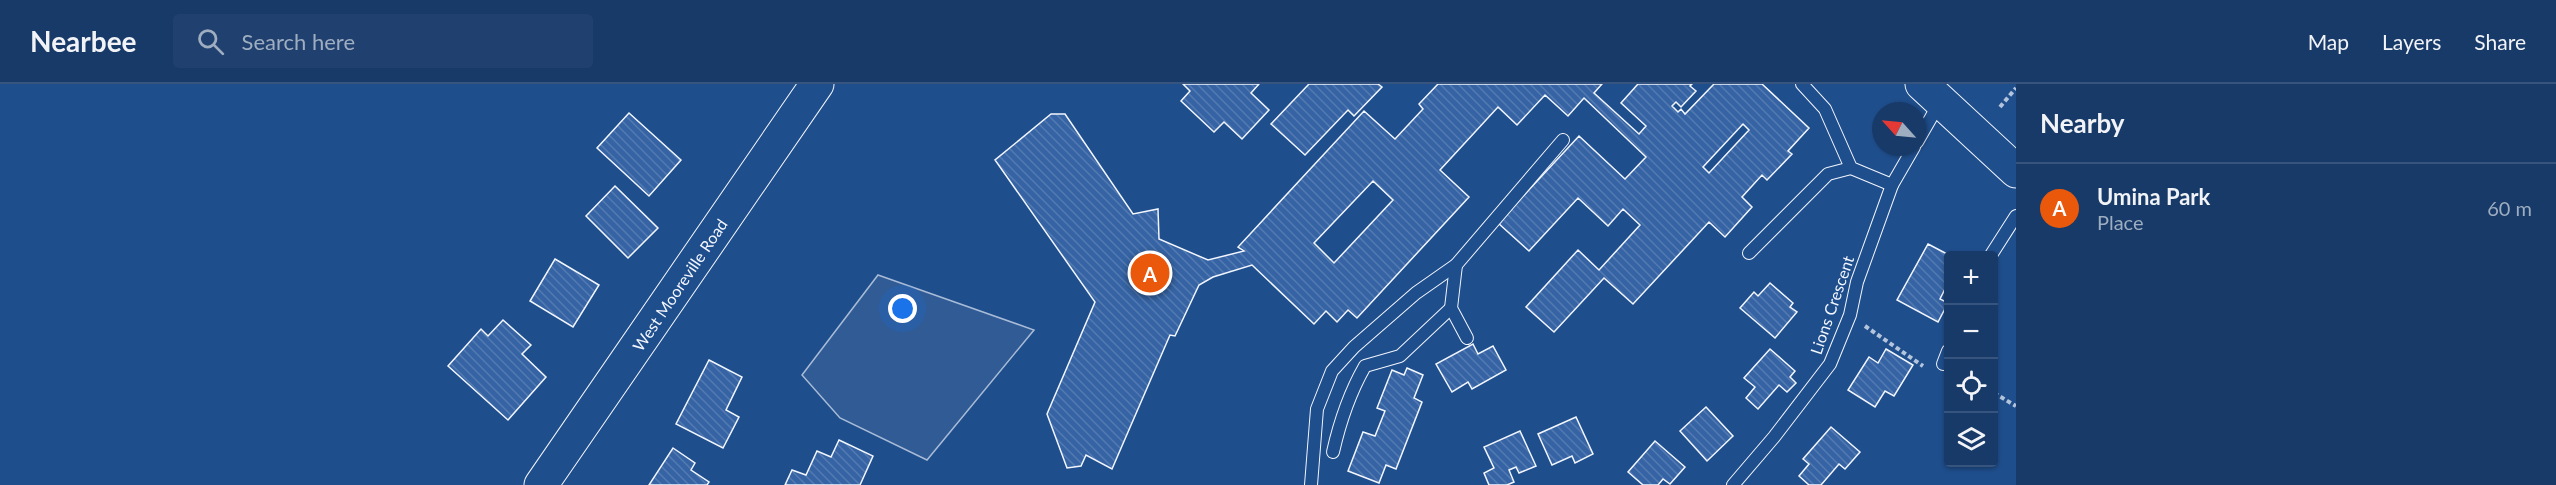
<!DOCTYPE html>
<html lang="en">
<head>
<meta charset="utf-8">
<style>
	body { margin:0; font-family:Lato,sans-serif; background:#20416f; color:#f1f3f6 }
	.controls { position:absolute; right:18px; bottom:18px; display:grid; overflow:hidden; border-radius:6px; box-shadow:0 2px 4px #0004 }
	.controls button { width:54px; height:54px; display:grid; place-items:center; padding:0; border:0; border-bottom:2px solid #36547d; background:#173a69; color:#f1f3f6; font:30px sans-serif }
	.compass { position:absolute; left:1872px; top:18px; width:54px; height:54px; border-radius:50%; background:#173a69; box-shadow:0 2px 4px #0004; rotate:297deg }
	.you { position:absolute; left:903px; top:225px; width:21px; height:21px; margin:-15px; border:4px solid #fff; border-radius:50%; background:#1a73e8; box-shadow:0 0 0 9px #1a73e833 }
	.badge { display:grid; place-items:center; width:39px; height:39px; border-radius:50%; background:#ea580c; color:#fff; font-size:20px; font-weight:700 }
	.pin { position:absolute; translate:-50% -50%; border:3px solid #fff; box-shadow:0 2px 6px #0006 }
	.list { margin:0; padding:0; list-style:none }
	h2 { display:flex; justify-content:space-between; align-items:center; height:78px; margin:0; padding:0 24px; font-size:26px }
	h2 small { font-size:20px; font-weight:400; color:#9eadc0 }
	.list li { display:grid; grid-template-columns:39px 1fr auto; gap:18px; align-items:center; box-sizing:border-box; height:90px; padding:0 24px; border-top:2px solid #36547d }
	.list b { display:block; font-size:22px; white-space:nowrap }
	.list p { margin:0; font-size:20px; white-space:nowrap; color:#9eadc0 }
	.list em { font-size:20px; font-style:normal; color:#9eadc0 }
	.icon { flex:none; width:33px; height:33px; fill:none; stroke:currentColor; stroke-width:2; stroke-linecap:round; stroke-linejoin:round }
	.map { position:relative; flex:none; width:2016px; height:401px; overflow:hidden }
	header { display:flex; align-items:center; gap:36px; box-sizing:border-box; height:84px; padding:0 30px; background:#173a69; border-bottom:2px solid #36547d }
	header strong { font-size:28px }
	nav { display:flex; gap:33px; margin-inline-start:auto; font-size:21px }
	.search { width:420px; height:54px; background:#20416f; display:flex; align-items:center; gap:15px; box-sizing:border-box; padding:0 21px; border-radius:6px; color:#9eadc0; font-size:22px }
	main { display:flex }
	aside { flex:1; background:#173a69 }
	.map>svg:first-child { display:block }
</style>
</head>
<body>
<header>
<strong>Nearbee</strong>
<div class="search"><svg class="icon" aria-label="search" viewBox="0 0 24 24"><circle cx="10" cy="10" r="6"/><path d="M15 15l6 6"/></svg>Search here</div>
<nav><a>Map</a><a>Layers</a><a>Share</a></nav>
</header>
<main>
<div class="map">
<svg width="2016" height="401" viewBox="0 0 2016 401">
	<defs>
		<pattern id="building-back-hatch" width="6" height="6" patternUnits="userSpaceOnUse" patternTransform="scale(1.5)"><rect width="6" height="6" fill="#3563a3"/><path d="M-1 5l2 2M0 0l6 6M5-1l2 2" fill="none" stroke="#537ab1"/></pattern>
	</defs>
	<rect width="100%" height="100%" fill="#1f4e8c"/>
	<polygon fill="#305b95" stroke="#a8bbd7" stroke-width="1.5" points="878,191 1034,246 927,376 840,334 802,291"/>
	<g fill="url(#building-back-hatch)" stroke="#f2f6ff" stroke-width="1.5" fill-rule="evenodd">
		<polygon points="1183,0 1259,0 1251,9 1269,26 1242,55 1224,38 1214,48 1181,17 1190,7"/>
		<polygon points="1309,0 1378,0 1382,3 1354,32 1348,26 1305,71 1271,40"/>
		<path d="M1438 0H1602L1594 9 1639 50 1646 42 1621 19 1638 0H1692L1690 2 1696 7 1681 23 1676 18 1672 22 1678 28 1681 25 1685 30 1714 0H1762L1809 44 1788 67 1792 70 1767 96 1762 91 1742 113 1752 123 1725 153 1709 138 1633 220 1604 194 1554 248 1526 223 1578 166 1599 186 1640 141 1623 125 1608 142 1578 114 1529 167 1498 139 1579 52 1625 95 1646 73 1584 14 1568 32 1545 11 1517 41 1498 23 1440 86 1469 113 1357 234 1348 226 1337 238 1326 227 1314 240 1252 181 1213 193 1199 201 1175 252 1170 251 1112 385 1086 371 1081 382 1067 384 1047 330 1095 218 995 76 1051 30H1065L1133 130 1158 125 1159 155 1208 176 1244 167 1238 163 1364 27 1395 55 1423 25 1419 20ZM1743 40 1749 46 1709 89 1703 83ZM1373 97 1393 116 1334 179 1314 159Z"/>
		<polygon points="629,29 681,76 649,112 597,64"/>
		<polygon points="615,102 658,144 628,174 586,132"/>
		<polygon points="1928,160 1949,171 1948,199 1940,215 1948,219 1938,238 1897,216"/>
		<polygon points="555,175 599,201 573,243 530,217"/>
		<polygon points="1770,199 1793,219 1790,223 1797,228 1775,254 1740,224 1754,208 1758,212"/>
		<polygon points="503,236 531,261 522,270 546,293 508,336 448,282 481,245 488,252"/>
		<polygon points="1473,260 1478,270 1493,262 1506,286 1472,305 1468,298 1452,308 1436,280"/>
		<polygon points="1770,265 1795,287 1790,293 1796,299 1787,308 1779,301 1758,325 1746,314 1755,303 1744,294"/>
		<polygon points="1886,265 1913,281 1894,312 1885,307 1875,323 1848,306 1869,273 1878,279"/>
		<polygon points="709,276 742,293 726,326 739,333 723,364 676,340"/>
		<polygon points="1407,284 1423,291 1414,314 1422,318 1396,385 1386,381 1379,399 1348,387 1363,348 1375,352 1385,327 1377,324 1392,286 1404,291"/>
		<polygon points="1706,323 1733,352 1707,377 1680,347"/>
		<polygon points="1576,333 1593,370 1575,379 1572,372 1552,381 1538,350"/>
		<polygon points="1831,343 1860,368 1845,385 1839,380 1821,401 1809,401 1799,392 1809,380 1803,375"/>
		<polygon points="1520,347 1536,382 1519,389 1516,383 1509,386 1514,398 1507,401 1489,401 1484,389 1494,384 1484,363"/>
		<polygon points="839,356 873,372 860,401 785,401 792,386 806,391 817,367 831,373"/>
		<polygon points="1655,357 1685,383 1670,400 1663,395 1658,401 1643,401 1628,388"/>
		<polygon points="673,364 695,379 691,386 709,398 707,401 649,401"/>
	</g>
	<g fill="none" stroke-linecap="round" stroke-linejoin="round">
		<g stroke="#f2f6ff" stroke-width="14">
			<g id="service">
				<polyline points="1802,0 1825,25 1851,84 1892,101"/>
				<polyline points="1917,58 1940,18"/>
				<polyline points="1749,169 1828,90 1851,84"/>
				<polyline points="1991,171 2016,132"/>
				<polyline points="1456,181 1451,224 1467,254"/>
				<polyline points="1943,280 1948,267"/>
				<path d="M1333 368C1340 337 1349 310 1365 282L1400 272 1451 224"/>
				<polyline points="1311,401 1317,325 1332,287 1354,263 1416,209 1456,181 1563,56"/>
				<polyline points="1733,401 1774,353 1830,280 1850,231 1857,198 1892,101 1914,63"/>
			</g>
		</g>
		<g stroke="#f2f6ff" stroke-width="35">
			<g id="secondary">
				<polyline points="1922,0 2016,87"/>
				<polyline points="541,401 817,0"/>
			</g>
		</g>
		<g stroke="#b3c4dc" stroke-width="4" stroke-dasharray="4.5 3" stroke-linecap="butt">
			<polyline points="2000,23 2016,4"/>
			<polyline points="1865,242 1923,282"/>
			<polyline points="1994,309 2016,322"/>
		</g>
		<use href="#service" stroke="#1f4e8c" stroke-width="12"/>
		<use href="#secondary" stroke="#1f4e8c" stroke-width="33"/>
	</g>
	<g text-anchor="middle" stroke-width="4.5" stroke-linejoin="round" paint-order="stroke">
		<g font-size="16" fill="#f2f6ff" stroke="#1f4e8c">
			<text transform="translate(680 201) rotate(-56)" y="6">West Mooreville Road</text>
			<text transform="translate(1832 221) rotate(-71)" y="6">Lions Crescent</text>
		</g>
	</g>
</svg>
<div class="controls">
<button>+</button>
<button>−</button>
<button><svg class="icon" aria-label="locate" viewBox="0 0 24 24"><circle cx="12" cy="12" r="6"/><path d="M12 2v4M12 18v4M2 12h4M18 12h4"/></svg></button>
<button><svg class="icon" aria-label="layers" viewBox="0 0 24 24"><path d="M12 4l9 5-9 5-9-5zM3 14l9 5 9-5"/></svg></button>
</div>
<svg class="compass" viewBox="-18 -18 36 36"><path d="M0-13l5 13h-10z" fill="#e53935"/><path d="M0 13l5-13h-10z" fill="#9eadc0"/></svg>
<div class="you"></div>
<div class="pin badge" style="left:1150px;top:189px">A</div>
</div>
<aside>
<h2>Nearby<small></small></h2>
<ul class="list">
<li><span class="badge">A</span><div><b>Umina Park</b><p>Place</p></div><em>60 m</em></li>
</ul>
</aside>
</main>
</body>
</html>
